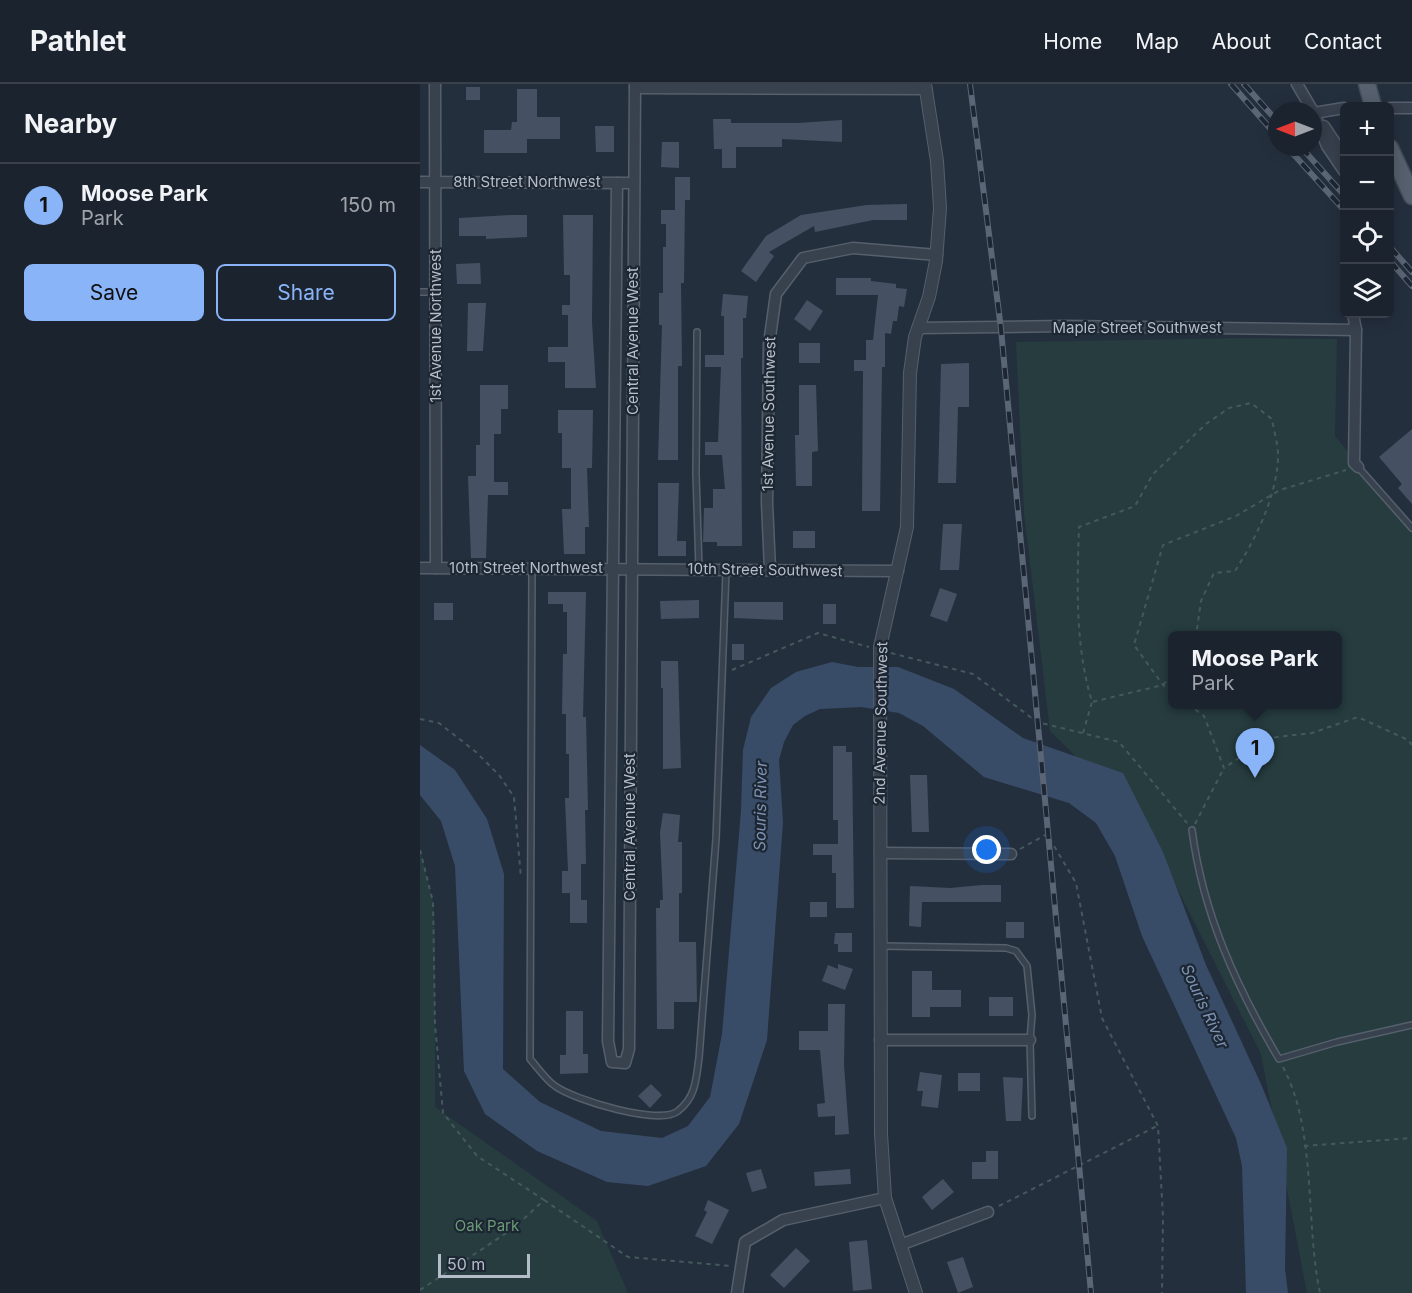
<!DOCTYPE html>
<html lang="en">
<head>
<meta charset="utf-8">
<style>
	body { margin:0; font-family:Inter,sans-serif; background:#282f3a; color:#f1f3f6 }
	.controls { position:absolute; right:18px; top:18px; display:grid; overflow:hidden; border-radius:9px; box-shadow:0 3px 15px #0003 }
	.controls button { width:54px; height:54px; display:grid; place-items:center; padding:0; border:0; border-bottom:2px solid #39404a; background:#1b232e; color:#f1f3f6; font:30px sans-serif }
	.compass { position:absolute; left:848px; top:18px; width:54px; height:54px; border-radius:50%; background:#1b232e; box-shadow:0 3px 15px #0003; rotate:270deg }
	.scale { position:absolute; left:18px; bottom:15px; width:92px; box-sizing:border-box; padding-left:6px; border:3px solid #b4bcc9; border-top:0; font-size:16px; line-height:21px; white-space:nowrap; color:#b4bcc9; -webkit-text-stroke:4px #1d2633; paint-order:stroke }
	.you { position:absolute; left:567px; top:766px; width:21px; height:21px; margin:-15px; border:4px solid #fff; border-radius:50%; background:#1a73e8; box-shadow:0 0 0 9px #1a73e833 }
	.badge { display:grid; place-items:center; width:39px; height:39px; border-radius:50%; background:#8ab4f8; color:#111; font-size:20px; font-weight:700 }
	.pin { position:absolute; translate:-50% -50px; filter:drop-shadow(0 2px 3px #0008) }
	.pin::after { content:''; position:absolute; top:32px; width:21px; height:18px; background:inherit; clip-path:polygon(0 0,100% 0,50% 100%) }
	.popup { position:absolute; left:748px; top:547px; width:174px; height:78px; box-sizing:border-box; display:grid; place-content:center; border-radius:9px; background:#1b232e; filter:drop-shadow(0 2px 4px #0005); font-size:20px; white-space:nowrap; color:#a0a4aa }
	.popup b { font-size:22px; color:#f1f3f6 }
	.popup::after { content:''; position:absolute; left:50%; top:100%; margin-left:-12px; border:12px solid transparent; border-top-color:#1b232e }
	.list { margin:0; padding:0; list-style:none }
	h2 { display:flex; justify-content:space-between; align-items:center; height:78px; margin:0; padding:0 24px; font-size:26px }
	h2 small { font-size:20px; font-weight:400; color:#a0a4aa }
	.list li { display:grid; grid-template-columns:39px 1fr auto; gap:18px; align-items:center; box-sizing:border-box; height:84px; padding:0 24px; border-top:2px solid #39404a }
	.list b { display:block; font-size:22px; white-space:nowrap }
	.list p { margin:0; font-size:20px; white-space:nowrap; color:#a0a4aa }
	.list em { font-size:20px; font-style:normal; color:#a0a4aa }
	.actions { display:flex; gap:12px; padding:18px 24px }
	.actions a { flex:1; padding:14px 0; border:2px solid #8ab4f8; border-radius:9px; text-align:center; font-size:21px; color:#8ab4f8 }
	.actions .main { background:#8ab4f8; color:#111 }
	.icon { flex:none; width:33px; height:33px; fill:none; stroke:currentColor; stroke-width:2; stroke-linecap:round; stroke-linejoin:round }
	.map { position:relative; flex:none; width:992px; height:1209px; overflow:hidden }
	header { display:flex; align-items:center; gap:36px; box-sizing:border-box; height:84px; padding:0 30px; background:#1b232e; border-bottom:2px solid #39404a }
	header strong { font-size:28px }
	nav { display:flex; gap:33px; margin-inline-start:auto; font-size:21px }
	main { display:flex }
	aside { flex:1; background:#1b232e }
	.map>svg:first-child { display:block }
</style>
</head>
<body>
<header>
<strong>Pathlet</strong>
<nav><a>Home</a><a>Map</a><a>About</a><a>Contact</a></nav>
</header>
<main>
<aside>
<h2>Nearby<small></small></h2>
<ul class="list">
<li><span class="badge">1</span><div><b>Moose Park</b><p>Park</p></div><em>150 m</em></li>
</ul>
<div class="actions"><a class="main">Save</a><a>Share</a></div>
</aside>
<div class="map">
<svg width="992" height="1209" viewBox="0 0 992 1209">
	<rect width="100%" height="100%" fill="#242f3e"/>
	<g fill="#263c3f" fill-rule="evenodd">
		<path d="M826 254 917 255 915 352 992 446V1209H887L841 970 725 741 630 647 604 429 596 258ZM752 552H918V620H752Z"/>
		<polygon points="0,766 13,818 15,847 15,1023 177,1137 208,1209 0,1209"/>
	</g>
	<polygon fill="#394c67" points="412,578 438,583 478,583 534,605 603,654 703,689 743,768 786,881 841,1000 867,1064 865,1185 868,1209 826,1209 822,1082 816,1054 722,852 695,772 676,739 649,719 564,693 503,642 479,629 441,623 400,625 385,632 373,641 364,658 359,676 363,738 347,956 319,1040 286,1082 228,1102 187,1098 117,1067 65,1030 44,987 35,782 21,737 0,711 0,661 35,686 67,735 84,790 83,985 120,1018 181,1047 242,1054 268,1042 290,1013 302,950 321,727 323,666 331,633 351,604 376,588"/>
	<g fill="#455162">
		<rect x="46" y="3" width="14" height="13"/>
		<polygon points="97,5 117,5 117,33 140,33 140,55 107,55 107,69 64,69 64,46 91,46 92,38 97,38"/>
		<polygon points="293,35 311,35 311,39 378,39 422,36 422,58 362,55 362,63 316,63 316,84 302,84 302,65 294,65"/>
		<polygon points="175,42 194,42 194,68 176,68"/>
		<polygon points="242,58 259,58 259,84 241,83"/>
		<polygon points="255,93 270,93 270,116 265,116 264,199 261,199 262,282 258,282 258,376 238,376 242,241 239,241 239,209 243,209 243,163 246,163 246,140 241,140 241,126 255,126"/>
		<polygon points="487,120 487,136 453,136 395,148 394,142 349,168 354,172 336,198 321,187 346,152 381,131 447,121"/>
		<polygon points="92,131 107,131 107,153 66,155 66,152 39,152 39,134"/>
		<polygon points="143,131 173,131 172,238 176,304 145,304 145,278 128,278 128,263 148,263 148,231 142,231 142,221 150,221 150,191 144,191"/>
		<polygon points="60,179 61,200 37,200 36,180"/>
		<polygon points="416,194 451,194 451,197 476,200 476,204 487,205 484,223 479,222 477,237 473,237 471,250 465,249 465,283 462,283 460,427 442,427 443,287 434,287 434,276 446,276 446,256 453,256 458,211 416,211"/>
		<polygon points="303,210 328,212 326,234 323,234 323,274 321,274 322,462 297,462 297,458 283,458 284,424 293,424 293,405 305,405 302,371 285,371 285,358 298,358 301,283 285,283 285,271 304,271 304,232 301,232"/>
		<polygon points="387,216 403,227 390,247 374,235"/>
		<polygon points="48,219 66,219 63,267 47,267"/>
		<rect x="379" y="259" width="21" height="20"/>
		<polygon points="549,279 549,323 538,323 536,399 518,399 521,280"/>
		<polygon points="60,301 88,301 88,325 81,325 81,350 74,350 74,398 88,398 88,411 68,411 66,474 51,474 48,392 56,392 56,361 60,361"/>
		<polygon points="379,301 396,301 398,367 392,368 392,402 376,402 375,351 379,351"/>
		<polygon points="138,326 173,326 172,384 167,384 169,443 165,443 165,470 144,470 142,425 151,425 151,384 142,384 142,349 138,349"/>
		<polygon points="992,345 992,420 978,404 982,400 959,373"/>
		<polygon points="238,399 259,399 257,457 266,457 266,472 238,472"/>
		<polygon points="523,440 542,440 539,486 520,486"/>
		<rect x="373" y="447" width="22" height="17"/>
		<polygon points="520,504 537,510 527,538 510,532"/>
		<polygon points="128,508 166,508 163,633 166,633 168,726 165,726 166,780 161,780 161,816 167,816 167,839 150,839 150,809 142,809 142,787 148,787 145,714 149,714 149,670 146,670 146,630 142,630 143,570 147,570 147,528 143,528 143,520 128,520"/>
		<polygon points="279,516 279,534 241,535 240,517"/>
		<polygon points="314,518 363,518 363,536 314,534"/>
		<rect x="14" y="519" width="19" height="17"/>
		<rect x="403" y="520" width="13" height="20"/>
		<rect x="312" y="560" width="12" height="16"/>
		<polygon points="241,577 258,577 261,684 243,685 243,604 241,604"/>
		<polygon points="413,662 426,662 426,668 432,668 434,824 416,824 416,789 412,789 412,771 393,771 393,760 418,760 418,736 413,736"/>
		<polygon points="490,691 507,691 509,748 492,748"/>
		<polygon points="243,729 260,731 258,758 262,758 262,809 259,809 259,858 276,858 277,918 254,918 254,945 237,945 236,824 240,824 240,816 243,816 240,749"/>
		<polygon points="562,801 581,801 581,818 502,818 501,843 489,842 490,802 530,804"/>
		<rect x="390" y="818" width="17" height="15"/>
		<rect x="586" y="838" width="18" height="16"/>
		<polygon points="415,849 432,849 432,868 418,868 418,860 414,860"/>
		<polygon points="418,880 433,885 425,906 402,897 408,881 418,885"/>
		<polygon points="492,887 512,887 512,906 541,906 541,923 510,923 510,933 492,933"/>
		<rect x="569" y="913" width="24" height="19"/>
		<polygon points="408,920 425,920 424,981 429,1050 415,1051 415,1032 398,1033 397,1020 405,1019 400,966 379,966 379,947 408,947"/>
		<polygon points="146,927 163,927 163,970 168,970 168,989 140,990 140,971 146,971"/>
		<polygon points="500,988 522,991 518,1024 501,1022 503,1007 497,1007"/>
		<rect x="538" y="989" width="22" height="18"/>
		<polygon points="583,993 603,994 601,1037 586,1037"/>
		<polygon points="231,1000 242,1011 230,1024 218,1012"/>
		<polygon points="566,1067 578,1067 578,1095 552,1095 552,1078 566,1078"/>
		<polygon points="341,1085 347,1104 332,1108 326,1089"/>
		<polygon points="430,1085 431,1100 395,1102 394,1088"/>
		<polygon points="523,1095 534,1108 512,1126 502,1113"/>
		<polygon points="288,1116 309,1126 292,1160 275,1152 287,1128 284,1126"/>
		<polygon points="447,1156 452,1205 433,1207 429,1158"/>
		<polygon points="376,1164 390,1177 364,1204 350,1191"/>
		<polygon points="543,1173 553,1203 538,1209 527,1178"/>
	</g>
	<g fill="none" stroke-linecap="round" stroke-linejoin="round">
		<g stroke="#565f6c" stroke-width="8">
			<g id="service">
				<polyline points="0,208 16,208"/>
				<polyline points="277,248 276,390 279,485"/>
				<polyline points="938,383 992,444"/>
				<path d="M112 484 110 975C118 984 126 996 135 1002 154 1016 240 1042 258 1027 276 1013 276 995 279 974L296 755 306 487"/>
				<path d="M772 746C783 830 816 902 859 975L917 958 992 941"/>
				<polyline points="462,862 586,864 596,867 607,882 612,931 610,956 612,1032"/>
			</g>
		</g>
		<g stroke="#565f6c" stroke-width="13">
			<g id="minor">
				<polyline points="15,0 16,484"/>
				<polyline points="877,0 894,29 924,24"/>
				<polyline points="215,4 506,5"/>
				<polyline points="970,24 992,24"/>
				<polyline points="894,29 907,62 924,87"/>
				<polyline points="904,42 924,72"/>
				<polyline points="0,98 214,99"/>
				<polyline points="197,99 188,957 192,978 205,979 209,965 215,0"/>
				<polyline points="933,230 936,246 934,379 938,383"/>
				<polyline points="498,244 645,242 936,246"/>
				<polyline points="0,484 478,487"/>
				<polyline points="350,485 347,419 349,260 356,210 383,174 433,164 517,171"/>
				<polyline points="460,769 591,770"/>
				<polyline points="460,956 610,956"/>
				<polyline points="480,1161 568,1128"/>
				<polyline points="317,1209 325,1158 363,1136 465,1114"/>
			</g>
		</g>
		<g stroke="#565f6c" stroke-width="14">
			<polyline id="tertiary" points="496,1209 465,1114 461,1050 460,563 487,443 490,289 495,253 509,213 516,177 520,124 517,77 505,0"/>
		</g>
		<g stroke="#414a57" stroke-width="19">
			<g id="primary">
				<polyline points="947,0 953,22"/>
				<polyline points="970,64 992,112"/>
			</g>
		</g>
		<g stroke="#44595c" stroke-width="2" stroke-dasharray="4.5 4.5" stroke-linecap="butt">
			<polyline points="471,569 553,590 617,638 699,658 767,739"/>
			<polyline points="312,586 398,549 449,563"/>
			<path d="M752 591 743 601 672 618C655 562 657 502 659 443L715 422 733 390 786 340 809 324 831 319 852 335C854 348 859 363 858 376 855 416 836 454 815 487L794 489 781 517 776 552"/>
			<polyline points="752,608 743,601 714,561 743,461 816,432 860,406 926,386"/>
			<polyline points="768,620 784,632 804,684 849,654 892,649 938,633 988,656 992,661"/>
			<polyline points="0,635 19,639 56,668 79,691 94,713 101,794"/>
			<polyline points="663,649 672,618"/>
			<polyline points="775,740 804,684"/>
			<polyline points="600,765 627,750 656,799 682,934 738,1042 743,1133 742,1209"/>
			<polyline points="0,766 13,818 15,940 23,1029 57,1072 124,1116 94,1144 0,1206"/>
			<path d="M863 983C897 1047 885 1139 900 1209"/>
			<polyline points="884,1062 992,1054"/>
			<polyline points="124,1116 208,1173 311,1182"/>
			<polyline points="579,1122 737,1042"/>
		</g>
		<use href="#service" stroke="#38414e" stroke-width="5"/>
		<use href="#minor" stroke="#38414e" stroke-width="10"/>
		<use href="#tertiary" stroke="#38414e" stroke-width="12"/>
		<use href="#primary" stroke="#56606e" stroke-width="16"/>
		<g stroke="#5a6575" stroke-width="6">
			<g id="rail">
				<polyline points="550,0 581,245 671,1209"/>
				<polyline points="811,0 857,52"/>
				<polyline points="824,0 857,37"/>
				<polyline points="867,63 924,126"/>
				<polyline points="881,63 924,111"/>
				<polyline points="970,163 992,188"/>
				<polyline points="970,177 992,202"/>
			</g>
		</g>
		<use href="#rail" stroke="#1d2633" stroke-width="4" stroke-dasharray="11" stroke-linecap="butt"/>
	</g>
	<g text-anchor="middle" stroke-width="4.5" stroke-linejoin="round" paint-order="stroke">
		<g font-size="15" fill="#b4bcc9" stroke="#1d2633">
			<text x="107" y="103">8th Street Northwest</text>
			<text transform="translate(16 242) rotate(-90)" y="5">1st Avenue Northwest</text>
			<text x="717" y="249">Maple Street Southwest</text>
			<text transform="translate(213 257) rotate(-90)" y="5">Central Avenue West</text>
			<text transform="translate(349 330) rotate(-89)" y="5">1st Avenue Southwest</text>
			<text x="106" y="489">10th Street Northwest</text>
			<text transform="translate(345 486) rotate(1)" y="5">10th Street Southwest</text>
			<text transform="translate(461 639) rotate(-89)" y="5">2nd Avenue Southwest</text>
			<text transform="translate(210 743) rotate(-90)" y="5">Central Avenue West</text>
		</g>
		<g font-size="15" fill="#6b9a76" stroke="#1d2633">
			<text x="67" y="1147">Oak Park</text>
		</g>
		<g font-size="16" font-style="italic" fill="#7c92b1" stroke="#1d2633">
			<text transform="translate(340 722) rotate(-89)" y="6">Souris River</text>
			<text transform="translate(785 922) rotate(65)" y="6">Souris River</text>
		</g>
	</g>
</svg>
<div class="controls">
<button>+</button>
<button>−</button>
<button><svg class="icon" aria-label="locate" viewBox="0 0 24 24"><circle cx="12" cy="12" r="6"/><path d="M12 2v4M12 18v4M2 12h4M18 12h4"/></svg></button>
<button><svg class="icon" aria-label="layers" viewBox="0 0 24 24"><path d="M12 4l9 5-9 5-9-5zM3 14l9 5 9-5"/></svg></button>
</div>
<svg class="compass" viewBox="-18 -18 36 36"><path d="M0-13l5 13h-10z" fill="#e53935"/><path d="M0 13l5-13h-10z" fill="#a0a4aa"/></svg>
<div class="scale">50 m</div>
<div class="you"></div>
<div class="pin badge" style="left:835px;top:694px">1</div>
<div class="popup"><b>Moose Park</b>Park</div>
</div>
</main>
</body>
</html>
